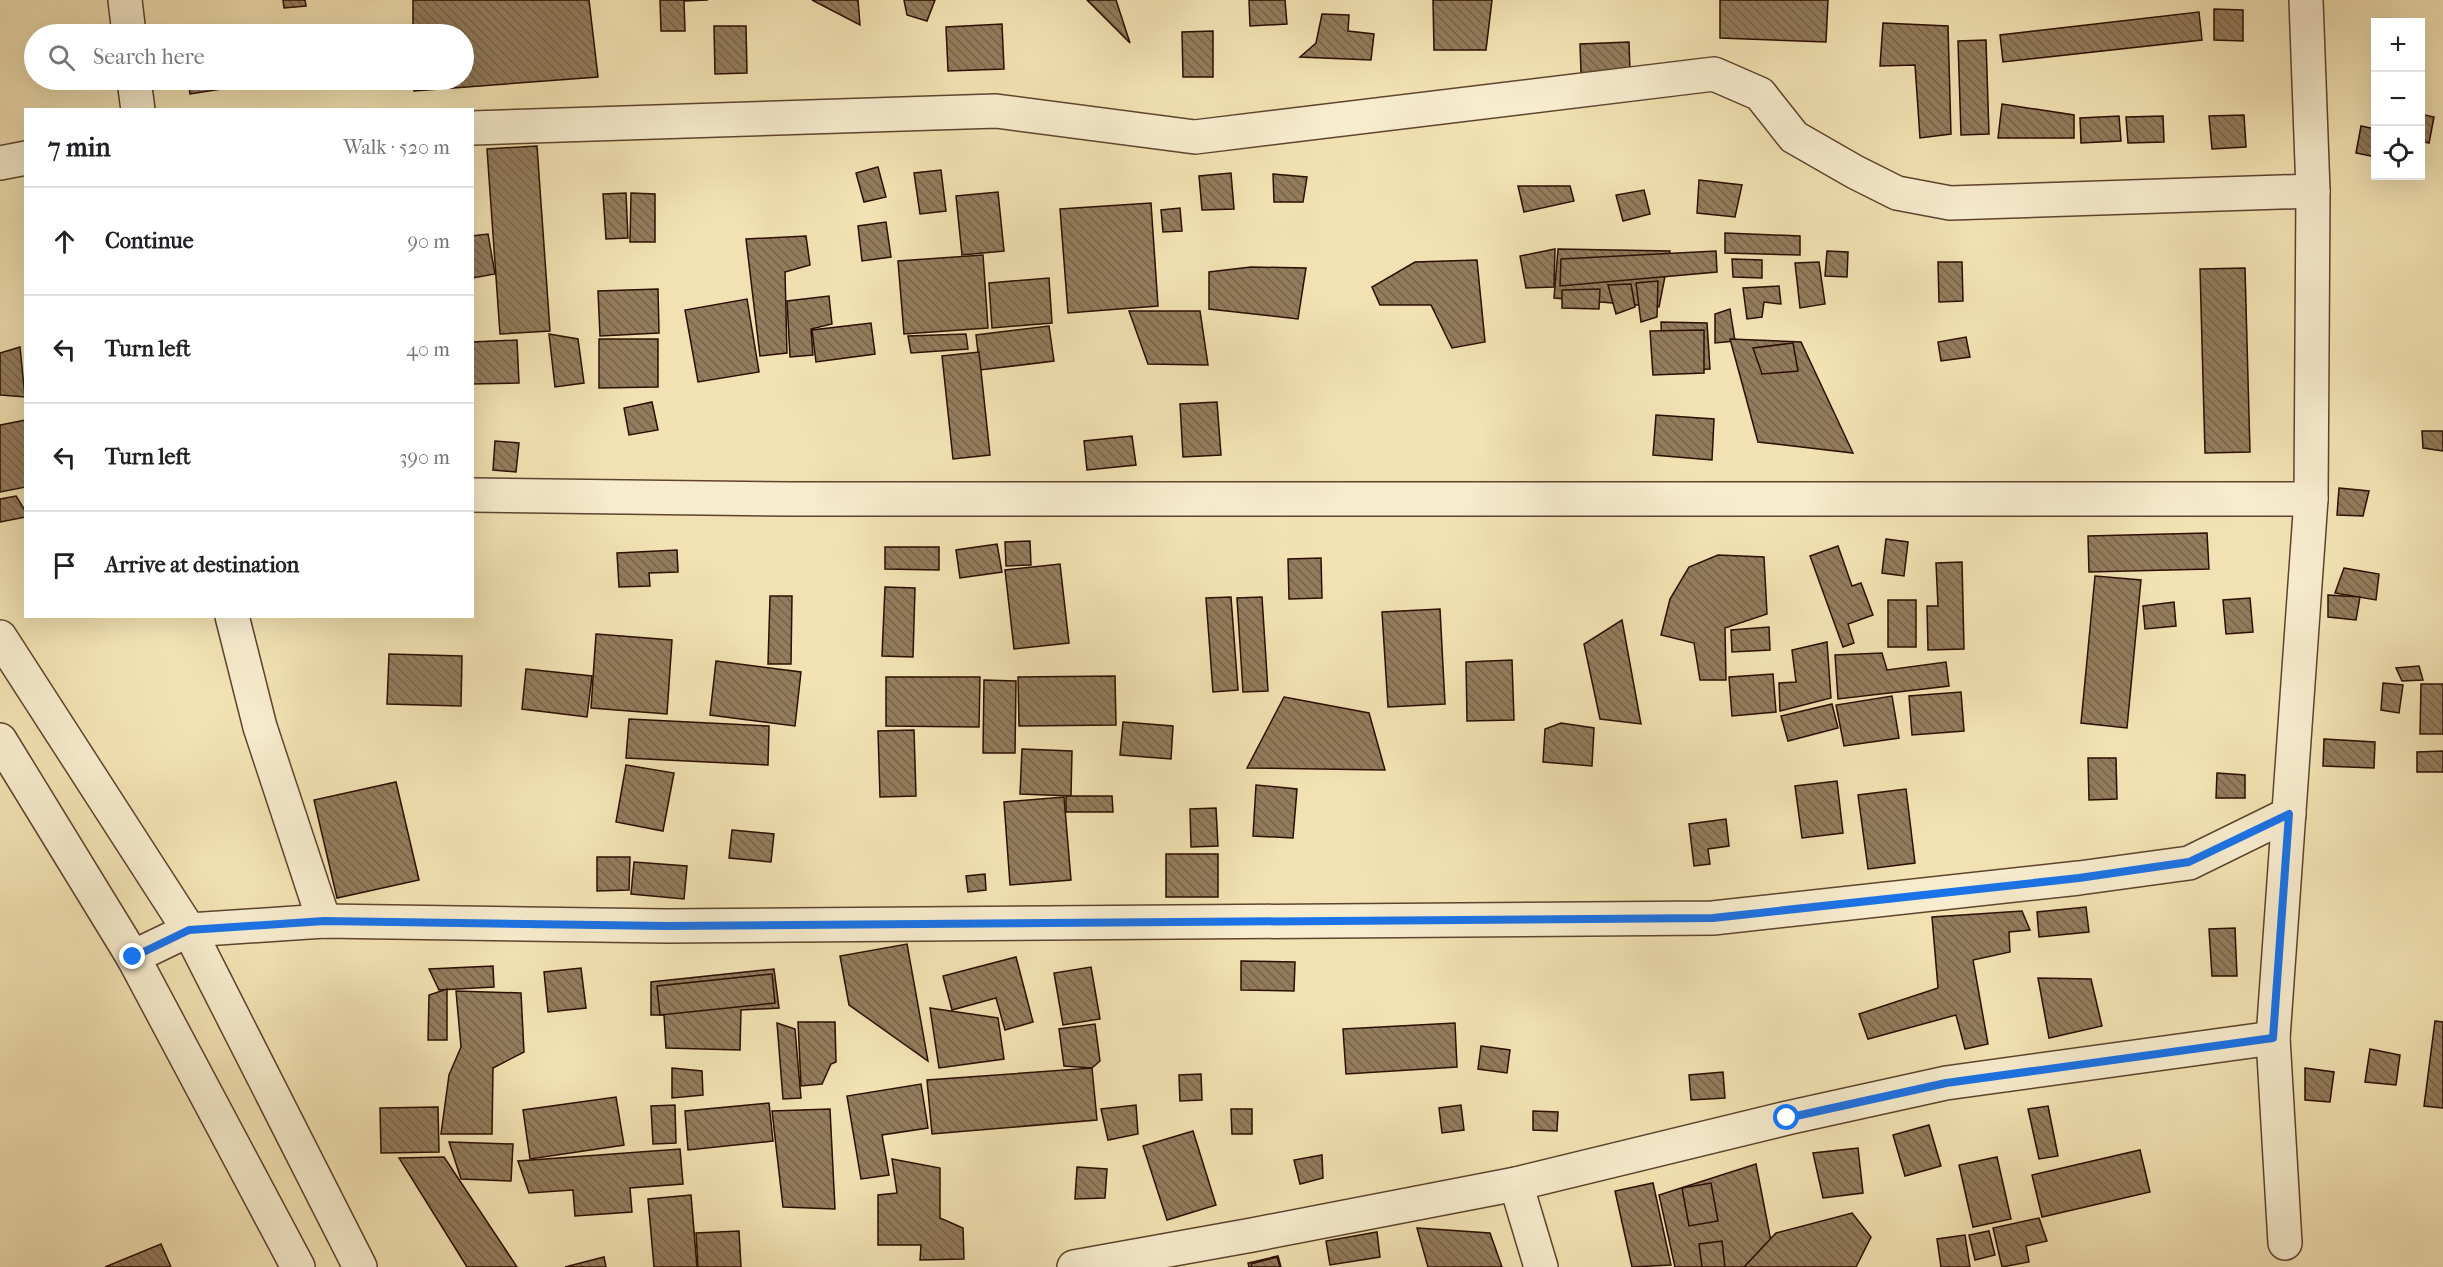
<!DOCTYPE html>
<html lang="en">
<head>
<meta charset="utf-8">
<style>
	body { margin:0; font-family:"IM FELL French Canon",serif; background:#f6f6f6; color:#202124 }
	.controls { position:absolute; right:18px; top:18px; display:grid; overflow:hidden; border-radius:0px; box-shadow:0 6px 24px #0002 }
	.controls button { width:54px; height:54px; display:grid; place-items:center; padding:0; border:0; border-bottom:2px solid #e0e0e0; background:#fff; color:#202124; font:30px sans-serif }
	.stop { position:absolute; width:18px; height:18px; margin:-14px; border:4px solid #1a73e8; border-radius:50%; background:#fff }
	.stop.end { background:#1a73e8; border-color:#fff; box-shadow:0 2px 6px #0008 }
	.list { margin:0; padding:0; list-style:none }
	h2 { display:flex; justify-content:space-between; align-items:center; height:78px; margin:0; padding:0 24px; font-size:26px }
	h2 small { font-size:20px; font-weight:400; color:#757577 }
	.list li { display:grid; grid-template-columns:39px 1fr auto; gap:18px; align-items:center; box-sizing:border-box; height:108px; padding:0 24px; border-top:2px solid #e0e0e0 }
	.list b { display:block; font-size:22px; white-space:nowrap }
	.list em { font-size:20px; font-style:normal; color:#757577 }
	.icon { flex:none; width:33px; height:33px; fill:none; stroke:currentColor; stroke-width:2; stroke-linecap:round; stroke-linejoin:round }
	.map { position:relative; flex:none; width:2443px; height:1267px; overflow:hidden }
	.search { position:absolute; background:#fff; box-shadow:0 6px 24px #0002; left:24px; top:24px; width:450px; height:66px; display:flex; align-items:center; gap:15px; box-sizing:border-box; padding:0 21px; border-radius:33px; color:#757577; font-size:22px }
	.panel { position:absolute; background:#fff; box-shadow:0 6px 24px #0002; left:24px; top:108px; width:450px; height:510px; border-radius:0px }
	.map>svg:first-child { display:block }
</style>
</head>
<body>
<div class="map">
<svg width="2443" height="1267" viewBox="0 0 2443 1267">
	<defs>
		<pattern id="building-back-hatch" width="6" height="6" patternUnits="userSpaceOnUse" patternTransform="scale(1.5)"><rect width="6" height="6" fill="#937c5d"/><path d="M-1 5l2 2M0 0l6 6M5-1l2 2" fill="none" stroke="#78644a"/></pattern>
	</defs>
	<rect width="100%" height="100%" fill="#f2e2b3"/>
	<filter id="stains"><feTurbulence type="fractalNoise" baseFrequency=".00333" numOctaves="4"/><feColorMatrix values="0 0 0 0 .2 0 0 0 0 .09 0 0 0 0 .02 0 0 0 .5 -.17"/></filter>
	<radialGradient id="worn" r=".72"><stop offset=".6" stop-color="#630" stop-opacity="0"/><stop offset="1" stop-color="#630" stop-opacity=".3"/></radialGradient>
	<g fill="url(#building-back-hatch)" stroke="#2c0e00" stroke-width="1.5">
		<polygon points="283,0 305,0 306,6 284,8"/>
		<polygon points="413,0 589,0 598,77 414,91 414,80 464,80 464,34 413,34"/>
		<polygon points="660,0 708,0 684,1 685,31 661,31"/>
		<polygon points="812,0 858,0 860,25"/>
		<polygon points="904,0 935,0 927,21 907,15"/>
		<polygon points="1087,0 1116,0 1130,43"/>
		<polygon points="1249,0 1285,0 1287,24 1250,26"/>
		<polygon points="1433,0 1492,0 1486,50 1434,50"/>
		<polygon points="1720,0 1828,0 1826,42 1720,38"/>
		<polygon points="2214,9 2243,10 2243,41 2214,40"/>
		<polygon points="2199,12 2202,40 2003,62 2000,35"/>
		<polygon points="1322,14 1349,15 1348,31 1374,34 1371,60 1300,57 1316,43"/>
		<polygon points="1883,23 1948,26 1951,134 1920,138 1915,65 1880,66"/>
		<polygon points="1002,24 1004,69 948,71 946,27"/>
		<polygon points="714,26 746,26 747,73 715,74"/>
		<polygon points="1213,31 1213,77 1183,77 1182,32"/>
		<polygon points="1986,40 1989,134 1961,135 1958,41"/>
		<polygon points="1629,42 1631,100 1582,102 1580,44"/>
		<polygon points="188,80 247,80 248,85 190,94"/>
		<polygon points="2002,104 2074,115 2074,138 1998,138"/>
		<polygon points="2420,114 2434,117 2429,143 2420,141"/>
		<polygon points="2244,115 2246,147 2212,149 2209,116"/>
		<polygon points="2119,116 2121,141 2081,143 2080,118"/>
		<polygon points="2163,116 2164,142 2128,143 2126,117"/>
		<polygon points="2361,126 2376,129 2376,157 2356,153"/>
		<polygon points="537,146 550,331 500,334 487,149"/>
		<polygon points="878,167 886,197 864,202 856,173"/>
		<polygon points="941,170 946,211 920,214 914,173"/>
		<polygon points="1231,173 1234,209 1202,210 1199,176"/>
		<polygon points="1273,174 1307,177 1303,202 1274,202"/>
		<polygon points="1699,180 1742,185 1735,217 1697,213"/>
		<polygon points="1518,186 1570,186 1574,201 1524,212"/>
		<polygon points="1644,190 1650,214 1623,221 1616,195"/>
		<polygon points="998,192 1004,251 962,255 956,196"/>
		<polygon points="626,193 628,238 606,239 603,194"/>
		<polygon points="631,193 655,194 655,242 630,242"/>
		<polygon points="1151,203 1158,306 1068,313 1060,209"/>
		<polygon points="1180,208 1182,231 1163,232 1161,210"/>
		<polygon points="886,222 891,257 862,261 858,226"/>
		<polygon points="1725,233 1800,236 1800,255 1725,253"/>
		<polygon points="488,234 495,274 472,278 472,236"/>
		<polygon points="806,236 810,265 785,272 787,353 760,356 746,239"/>
		<polygon points="1555,249 1554,287 1526,288 1520,256"/>
		<polygon points="1558,249 1670,251 1659,307 1554,298"/>
		<polygon points="1716,251 1717,272 1560,286 1561,259"/>
		<polygon points="1827,251 1848,252 1847,277 1825,276"/>
		<polygon points="983,255 988,328 904,334 898,261"/>
		<polygon points="1732,259 1762,260 1762,278 1733,277"/>
		<polygon points="1477,260 1485,342 1452,348 1431,305 1380,305 1372,287 1415,262"/>
		<polygon points="1819,262 1825,304 1800,308 1795,263"/>
		<polygon points="1938,262 1962,262 1963,301 1939,302"/>
		<polygon points="1251,267 1306,268 1298,319 1209,309 1209,272"/>
		<polygon points="2245,268 2250,452 2205,453 2200,269"/>
		<polygon points="1049,278 1052,323 992,328 989,283"/>
		<polygon points="1658,281 1657,317 1641,322 1636,283"/>
		<polygon points="1631,284 1635,307 1616,314 1608,285"/>
		<polygon points="1779,286 1781,304 1764,302 1762,317 1747,319 1743,288"/>
		<polygon points="658,289 659,333 600,336 598,291"/>
		<polygon points="1600,289 1599,309 1562,308 1562,290"/>
		<polygon points="829,296 832,324 811,329 813,355 790,357 787,301"/>
		<polygon points="747,299 759,372 698,382 685,310"/>
		<polygon points="1730,309 1735,341 1715,343 1715,314"/>
		<polygon points="1129,311 1200,311 1208,365 1148,364"/>
		<polygon points="1661,322 1707,323 1710,369 1663,371"/>
		<polygon points="871,323 875,354 816,362 812,330"/>
		<polygon points="1049,326 1054,361 980,370 976,335"/>
		<polygon points="1704,330 1704,373 1653,375 1650,331"/>
		<polygon points="549,334 578,339 584,383 555,387"/>
		<polygon points="966,334 968,349 911,353 908,336"/>
		<polygon points="1966,337 1970,357 1941,361 1938,342"/>
		<polygon points="599,339 658,339 658,387 599,388"/>
		<polygon points="1730,339 1801,342 1853,453 1758,442"/>
		<polygon points="517,340 519,383 472,384 472,342"/>
		<polygon points="1793,343 1798,371 1762,374 1753,348"/>
		<polygon points="20,347 25,397 0,395 0,353"/>
		<polygon points="979,352 990,455 953,459 942,356"/>
		<polygon points="652,402 658,430 629,435 624,408"/>
		<polygon points="1217,402 1221,455 1183,457 1180,404"/>
		<polygon points="1656,415 1714,419 1712,460 1653,455"/>
		<polygon points="26,420 26,487 0,492 0,425"/>
		<polygon points="2422,431 2443,431 2443,451 2423,448"/>
		<polygon points="1132,436 1136,465 1087,470 1084,441"/>
		<polygon points="495,441 519,443 516,472 493,470"/>
		<polygon points="2339,488 2369,491 2363,516 2337,515"/>
		<polygon points="16,496 26,512 26,517 0,522 0,499"/>
		<polygon points="2207,533 2209,569 2089,572 2088,536"/>
		<polygon points="1886,539 1908,542 1904,576 1882,573"/>
		<polygon points="1030,541 1031,565 1006,566 1005,542"/>
		<polygon points="997,544 1002,572 960,578 956,550"/>
		<polygon points="1838,546 1852,586 1861,583 1873,615 1848,624 1854,643 1843,647 1810,556"/>
		<polygon points="885,547 939,547 939,570 885,569"/>
		<polygon points="677,550 678,572 649,573 650,586 619,587 617,553"/>
		<polygon points="1718,555 1764,557 1767,614 1725,628 1726,680 1700,680 1694,643 1661,635 1670,599 1689,567"/>
		<polygon points="1321,558 1322,598 1289,599 1288,559"/>
		<polygon points="1962,562 1964,649 1928,650 1927,606 1938,606 1936,563"/>
		<polygon points="1060,564 1069,643 1014,649 1005,570"/>
		<polygon points="2344,568 2379,574 2376,600 2335,593"/>
		<polygon points="2095,576 2141,580 2127,728 2081,723"/>
		<polygon points="885,587 915,588 913,657 882,656"/>
		<polygon points="2328,595 2360,597 2356,620 2328,617"/>
		<polygon points="770,596 792,596 791,664 768,664"/>
		<polygon points="1231,597 1238,690 1213,692 1206,598"/>
		<polygon points="1262,597 1268,691 1243,692 1237,598"/>
		<polygon points="2250,598 2253,632 2226,634 2223,600"/>
		<rect x="1888" y="600" width="28" height="47"/>
		<polygon points="2174,602 2176,626 2145,629 2143,606"/>
		<polygon points="1440,609 1445,704 1388,707 1382,612"/>
		<polygon points="1622,620 1641,724 1600,719 1584,644"/>
		<polygon points="1769,627 1770,650 1732,652 1731,630"/>
		<polygon points="596,634 672,640 667,714 591,708"/>
		<polygon points="1827,642 1831,698 1780,711 1779,683 1796,682 1792,650"/>
		<polygon points="1882,653 1887,670 1946,662 1949,686 1838,699 1835,655"/>
		<polygon points="389,654 462,656 461,706 387,704"/>
		<polygon points="1512,660 1514,720 1467,721 1466,662"/>
		<polygon points="716,661 801,672 795,726 710,715"/>
		<polygon points="2419,666 2423,680 2402,681 2396,668"/>
		<polygon points="526,669 592,676 587,717 522,709"/>
		<polygon points="1773,674 1776,712 1732,716 1729,677"/>
		<polygon points="1115,676 1116,725 1019,726 1018,677"/>
		<polygon points="886,677 980,677 979,727 886,726"/>
		<polygon points="984,680 1016,681 1015,753 983,753"/>
		<polygon points="2383,683 2403,685 2399,713 2381,710"/>
		<polygon points="2421,684 2443,684 2443,734 2420,734"/>
		<polygon points="1961,692 1964,731 1912,735 1909,696"/>
		<polygon points="1892,696 1899,738 1844,746 1836,705"/>
		<polygon points="1284,697 1369,713 1385,770 1247,768"/>
		<polygon points="1832,704 1838,728 1788,741 1781,716"/>
		<polygon points="629,719 769,726 768,765 626,758"/>
		<polygon points="1123,722 1173,726 1171,759 1120,755"/>
		<polygon points="1561,723 1594,728 1592,766 1543,762 1545,729"/>
		<polygon points="914,730 916,796 880,797 878,731"/>
		<polygon points="2324,739 2375,742 2374,768 2323,766"/>
		<polygon points="1022,749 1072,751 1071,796 1020,794"/>
		<polygon points="2443,751 2443,772 2417,772 2417,752"/>
		<polygon points="2088,758 2116,758 2117,799 2089,800"/>
		<polygon points="626,765 674,773 663,831 616,822"/>
		<polygon points="2217,773 2245,775 2245,798 2216,798"/>
		<polygon points="1837,781 1843,833 1802,838 1795,786"/>
		<polygon points="396,782 419,880 337,898 314,800"/>
		<polygon points="1256,785 1297,789 1293,838 1253,836"/>
		<polygon points="1906,789 1915,863 1868,869 1858,795"/>
		<polygon points="1066,796 1112,796 1113,812 1066,812"/>
		<polygon points="1064,797 1071,880 1010,885 1004,802"/>
		<polygon points="1216,808 1218,846 1191,847 1190,809"/>
		<polygon points="1726,819 1729,846 1708,849 1710,864 1694,866 1689,824"/>
		<polygon points="732,830 774,834 771,862 729,858"/>
		<rect x="1166" y="854" width="52" height="43"/>
		<polygon points="597,857 630,857 629,890 597,891"/>
		<polygon points="634,862 687,866 684,899 631,894"/>
		<polygon points="985,874 986,890 968,892 966,876"/>
		<polygon points="2086,907 2089,932 2039,937 2037,912"/>
		<polygon points="2022,911 2030,930 2009,932 2010,952 1973,960 1988,1044 1965,1049 1956,1015 1868,1039 1859,1014 1938,988 1932,917"/>
		<polygon points="2235,928 2237,976 2212,976 2209,929"/>
		<polygon points="907,944 928,1061 849,1005 840,956"/>
		<polygon points="1016,957 1033,1022 1005,1030 996,998 952,1010 943,976"/>
		<polygon points="1241,961 1295,962 1294,991 1241,990"/>
		<polygon points="493,966 494,987 439,990 429,969"/>
		<polygon points="1091,967 1100,1019 1063,1025 1054,973"/>
		<polygon points="581,968 586,1008 548,1012 544,972"/>
		<polygon points="774,969 779,1008 741,1010 740,1050 666,1048 664,1015 651,1015 651,982"/>
		<polygon points="772,974 775,1003 660,1015 657,986"/>
		<polygon points="2038,978 2091,979 2102,1026 2049,1038"/>
		<polygon points="447,989 447,1040 428,1040 429,995"/>
		<polygon points="456,991 521,993 524,1052 493,1068 492,1134 441,1134 449,1075 461,1047"/>
		<polygon points="930,1008 998,1018 1004,1059 939,1068"/>
		<polygon points="2435,1021 2443,1022 2443,1108 2424,1106"/>
		<polygon points="798,1022 835,1022 836,1062 831,1064 822,1084 801,1086"/>
		<polygon points="777,1023 795,1029 801,1098 783,1099"/>
		<polygon points="1455,1023 1457,1067 1346,1074 1343,1029"/>
		<polygon points="1095,1024 1100,1061 1092,1068 1064,1066 1059,1029"/>
		<polygon points="1481,1046 1510,1050 1507,1073 1478,1069"/>
		<polygon points="2370,1049 2400,1055 2396,1085 2365,1082"/>
		<polygon points="672,1068 702,1071 703,1095 672,1098"/>
		<polygon points="1092,1068 1097,1120 932,1134 927,1080"/>
		<polygon points="2305,1068 2334,1072 2330,1102 2305,1100"/>
		<polygon points="1723,1072 1725,1098 1691,1100 1689,1075"/>
		<polygon points="1201,1074 1202,1100 1180,1101 1179,1075"/>
		<polygon points="921,1084 928,1128 882,1135 889,1175 861,1179 847,1096"/>
		<polygon points="616,1097 624,1145 530,1159 523,1110"/>
		<polygon points="769,1103 773,1141 688,1150 685,1111"/>
		<polygon points="675,1105 676,1143 653,1144 651,1106"/>
		<polygon points="1136,1105 1138,1134 1108,1140 1101,1109"/>
		<polygon points="1461,1105 1464,1130 1442,1133 1439,1108"/>
		<polygon points="2048,1106 2058,1156 2039,1159 2028,1109"/>
		<polygon points="438,1107 439,1152 381,1153 380,1108"/>
		<polygon points="830,1109 835,1209 783,1207 772,1111"/>
		<polygon points="1231,1109 1252,1109 1252,1134 1232,1134"/>
		<polygon points="1533,1111 1558,1112 1557,1131 1533,1130"/>
		<polygon points="1929,1125 1941,1166 1905,1176 1893,1135"/>
		<polygon points="1193,1131 1216,1205 1167,1220 1143,1146"/>
		<polygon points="449,1142 513,1144 511,1181 461,1179"/>
		<polygon points="1858,1148 1863,1193 1823,1198 1813,1153"/>
		<polygon points="680,1149 683,1184 630,1188 632,1212 575,1216 573,1190 529,1193 518,1161"/>
		<polygon points="2140,1150 2150,1192 2042,1217 2032,1175"/>
		<polygon points="1322,1155 1323,1178 1300,1184 1294,1160"/>
		<polygon points="444,1157 517,1267 467,1267 399,1158"/>
		<polygon points="1997,1157 2011,1219 1973,1227 1959,1165"/>
		<polygon points="892,1159 940,1168 940,1218 963,1228 964,1259 920,1260 921,1245 878,1245 878,1195 897,1193"/>
		<polygon points="1756,1164 1776,1267 1675,1267 1659,1195"/>
		<polygon points="1077,1167 1107,1169 1105,1198 1075,1199"/>
		<polygon points="1653,1183 1671,1265 1632,1267 1615,1191"/>
		<polygon points="1711,1183 1718,1221 1689,1226 1682,1188"/>
		<polygon points="691,1195 697,1267 654,1267 648,1199"/>
		<polygon points="1852,1213 1871,1237 1856,1267 1744,1267 1776,1233"/>
		<polygon points="2039,1218 2047,1241 2026,1246 2029,1262 2002,1267 1993,1228"/>
		<polygon points="1417,1228 1490,1233 1502,1267 1428,1267"/>
		<polygon points="739,1231 741,1267 698,1267 696,1233"/>
		<polygon points="1989,1231 1995,1255 1975,1260 1969,1235"/>
		<polygon points="1377,1232 1380,1257 1330,1265 1326,1241"/>
		<polygon points="1965,1235 1970,1267 1941,1267 1937,1239"/>
		<polygon points="1722,1241 1725,1267 1702,1267 1699,1244"/>
		<polygon points="161,1244 171,1267 105,1267"/>
		<polygon points="1278,1256 1281,1267 1249,1267 1248,1263"/>
		<polygon points="604,1257 606,1267 565,1267"/>
		<polygon points="1277,1257 1280,1267 1252,1267 1251,1264"/>
	</g>
	<g fill="none" stroke-linecap="round" stroke-linejoin="round">
		<g stroke="#5e432d" stroke-width="36">
			<g id="minor">
				<polyline points="125,0 129,34"/>
				<polyline points="134,80 138,110"/>
				<polyline points="472,128 996,111 1195,137 1714,74 1760,94 1794,137 1855,172 1897,193 1950,203 2313,191"/>
				<polyline points="0,163 26,158"/>
				<polyline points="472,495 791,499 2311,499"/>
				<polyline points="232,616 260,727 324,921"/>
				<polyline points="133,957 189,930 324,921 667,926 1713,918 2079,878 2189,863 2289,814"/>
				<polyline points="1516,1184 1541,1267"/>
				<polyline points="2285,1243 2273,1038 2311,499 2313,191 2306,0"/>
				<polyline points="1074,1267 1252,1235 1516,1184 1787,1118 1946,1083 2273,1038"/>
			</g>
		</g>
		<g stroke="#5e432d" stroke-width="36">
			<g id="tertiary">
				<polyline points="0,637 189,930 360,1267"/>
				<polyline points="0,740 133,957 298,1267"/>
			</g>
		</g>
		<use href="#minor" stroke="#f7ecce" stroke-width="33"/>
		<use href="#tertiary" stroke="#f7ecce" stroke-width="33"/>
	</g>
	<g fill="none" stroke-linecap="round" stroke-linejoin="round">
		<polyline stroke="#1a73e8" stroke-width="8" points="133,957 189,930 324,921 667,926 1713,918 2079,878 2189,862 2289,814 2273,1038 1946,1083 1787,1118"/>
	</g>
	<rect width="100%" height="100%" filter="url(#stains)"/>
	<rect width="100%" height="100%" fill="url(#worn)"/>
</svg>
<div class="controls">
<button>+</button>
<button>−</button>
<button><svg class="icon" aria-label="locate" viewBox="0 0 24 24"><circle cx="12" cy="12" r="6"/><path d="M12 2v4M12 18v4M2 12h4M18 12h4"/></svg></button>
</div>
<div class="stop" style="left:1787px;top:1118px"></div>
<div class="stop end" style="left:133px;top:957px"></div>
<div class="search"><svg class="icon" aria-label="search" viewBox="0 0 24 24"><circle cx="10" cy="10" r="6"/><path d="M15 15l6 6"/></svg>Search here</div>
<section class="panel">
<h2>7 min<small>Walk · 520 m</small></h2>
<ul class="list">
<li><svg class="icon" aria-label="ahead" viewBox="0 0 24 24"><path d="M12 20V5M6 11l6-6 6 6"/></svg><div><b>Continue</b></div><em>90 m</em></li>
<li><svg class="icon" aria-label="left" viewBox="0 0 24 24"><path d="M17 20v-9H6M10 6l-5 5 5 5"/></svg><div><b>Turn left</b></div><em>40 m</em></li>
<li><svg class="icon" aria-label="left" viewBox="0 0 24 24"><path d="M17 20v-9H6M10 6l-5 5 5 5"/></svg><div><b>Turn left</b></div><em>390 m</em></li>
<li><svg class="icon" aria-label="arrive" viewBox="0 0 24 24"><path d="M6 21V4h12l-3 4 3 4H6"/></svg><div><b>Arrive at destination</b></div></li>
</ul>
</section>
</div>
</body>
</html>
